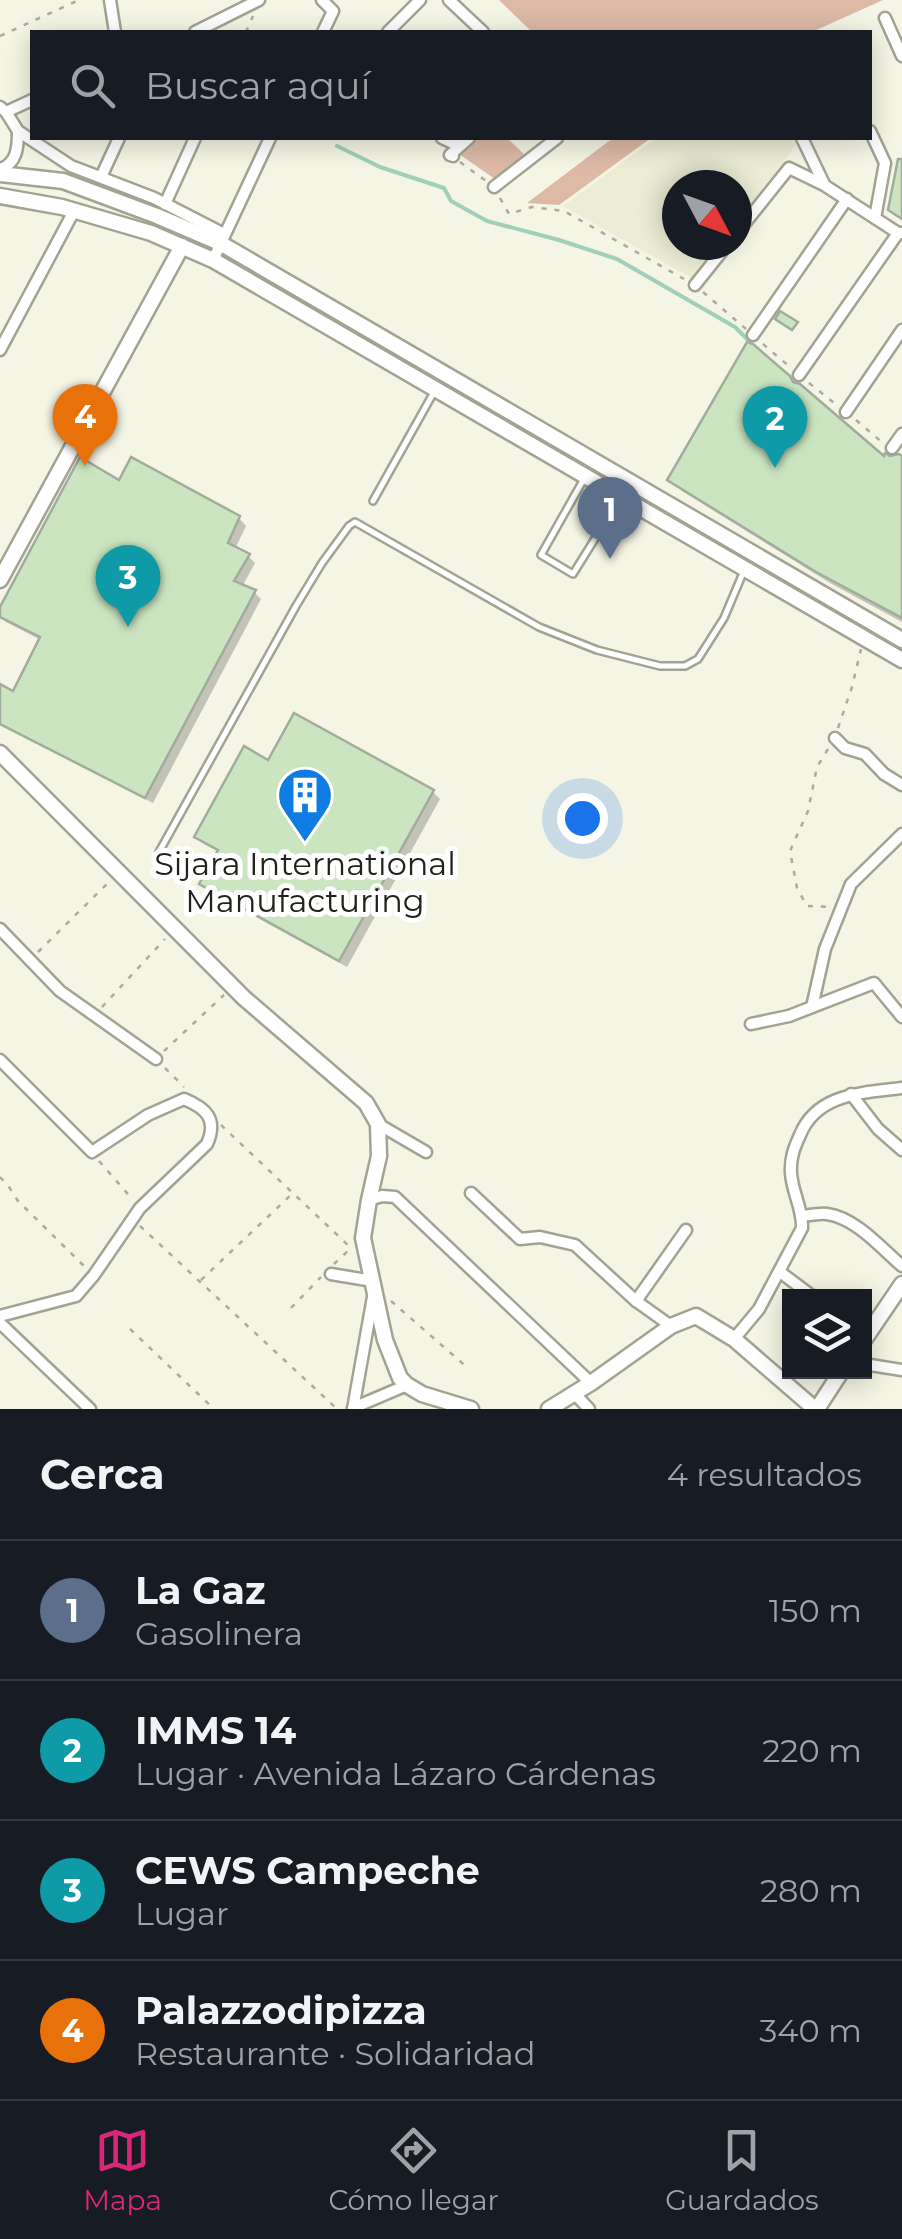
<!DOCTYPE html>
<html lang="es">
<head>
<meta charset="utf-8">
<style>
	body { margin:0; font-family:Montserrat,sans-serif; background:#242831; color:#f1f3f6 }
	.controls { position:absolute; right:30px; bottom:30px; display:grid; overflow:hidden; border-radius:0px; box-shadow:0 5px 25px #0003 }
	.controls button { width:90px; height:90px; display:grid; place-items:center; padding:0; border:0; border-bottom:2px solid #363941; background:#171b24; color:#f1f3f6; font:50px sans-serif }
	.compass { position:absolute; left:662px; top:170px; width:90px; height:90px; border-radius:50%; background:#171b24; box-shadow:0 5px 25px #0003; rotate:131deg }
	.you { position:absolute; left:582px; top:818px; width:35px; height:35px; margin:-25px; border:8px solid #fff; border-radius:50%; background:#1a73e8; box-shadow:0 0 0 15px #1a73e833 }
	.badge { display:grid; place-items:center; width:65px; height:65px; border-radius:50%; background:#db2777; color:#fff; font-size:32px; font-weight:700 }
	.pin { position:absolute; translate:-50% -82px; filter:drop-shadow(0 2px 5px #0008) }
	.pin::after { content:''; position:absolute; top:52px; width:35px; height:30px; background:inherit; clip-path:polygon(0 0,100% 0,50% 100%) }
	.list { margin:0; padding:0; list-style:none }
	h2 { display:flex; justify-content:space-between; align-items:center; height:130px; margin:0; padding:0 40px; font-size:42px }
	h2 small { font-size:32px; font-weight:400; color:#9ea1a6 }
	.list li { display:grid; grid-template-columns:65px 1fr auto; gap:30px; align-items:center; box-sizing:border-box; height:140px; padding:0 40px; border-top:2px solid #363941 }
	.list b { display:block; font-size:38px; white-space:nowrap }
	.list p { margin:0; font-size:32px; white-space:nowrap; color:#9ea1a6 }
	.list em { font-size:32px; font-style:normal; color:#9ea1a6 }
	.icon { flex:none; width:55px; height:55px; fill:none; stroke:currentColor; stroke-width:2; stroke-linecap:round; stroke-linejoin:round }
	.map { position:relative; flex:none; width:902px; height:1409px; overflow:hidden }
	.search { position:absolute; background:#171b24; box-shadow:0 5px 25px #0003; left:30px; right:30px; top:30px; height:110px; display:flex; align-items:center; gap:25px; box-sizing:border-box; padding:0 35px; border-radius:0px; color:#9ea1a6; font-size:38px }
	.sheet { height:690px; background:#171b24 }
	nav { display:flex; justify-content:space-around; align-items:center; box-sizing:border-box; height:140px; border-top:2px solid #363941; background:#171b24; font-size:28px; color:#9ea1a6 }
	nav a { display:grid; justify-items:center; gap:5px }
	nav .on { color:#db2777 }
	.map>svg:first-child { display:block }
</style>
</head>
<body>
<div class="map">
<svg width="902" height="1409" viewBox="0 0 902 1409">
	<rect width="100%" height="100%" fill="#f4f5e4"/>
	<polygon fill="#ecedd4" points="656,138 801,138 737,223 737,185 677,185 677,245 721,245 695,280 563,206"/>
	<g fill="#ddb9a6">
		<polygon points="499,0 883,0 812,32 532,32"/>
		<polygon points="474,138 507,138 524,154 495,179 456,152"/>
		<polygon points="613,138 651,138 559,205 527,203"/>
	</g>
	<g fill="#0003">
		<polygon points="789,377 884,459 902,459 902,622 830,583 682,491 670,479"/>
		<polygon points="120,484 239,518 246,526 235,549 248,556 255,563 242,587 254,592 261,599 153,803 0,724 0,687 14,694 41,640 6,622 0,616 0,612"/>
		<polygon points="269,763 433,792 440,799 347,967 209,891 202,884 219,852 204,844 197,836"/>
	</g>
	<g fill="none" stroke-linecap="round" stroke-linejoin="round">
		<polyline stroke="#a1cfbb" stroke-width="4" points="337,146 380,167 444,188 451,201 487,221 559,240 617,259 735,327 748,340"/>
	</g>
	<g fill="#cbe5c1" stroke="#a2ac9e" stroke-width="2.5">
		<polygon points="898,159 902,159 902,219 888,210"/>
		<polygon points="780,311 798,322 792,330 775,319"/>
		<polygon points="747,342 753,344 790,376 793,382 800,384 884,456 885,453 890,456 899,454 902,456 902,618 816,572 667,480"/>
		<polygon points="80,457 119,480 131,457 240,516 228,543 250,554 234,581 256,590 145,798 0,724 0,684 13,691 40,637 0,617 0,607"/>
		<polygon points="294,713 434,790 339,961 199,884 218,850 194,837 244,746 268,760"/>
	</g>
	<g fill="none" stroke-linecap="round" stroke-linejoin="round">
		<g stroke="#a3a393" stroke-width="10">
			<g id="lane">
				<polyline points="585,477 541,555 573,574 619,500"/>
				<polyline points="373,501 434,392"/>
				<polyline points="159,852 296,606 322,563 349,526 355,522 539,627 597,650 660,666 685,666 698,659 724,618 743,573"/>
			</g>
		</g>
		<g stroke="#a3a393" stroke-width="15">
			<g id="street">
				<polyline points="110,0 115,32"/>
				<polyline points="322,0 333,11 323,32"/>
				<polyline points="449,0 483,32"/>
				<polyline points="885,18 902,56"/>
				<polyline points="195,32 259,0"/>
				<polyline points="388,32 420,0"/>
				<polyline points="0,107 6,112 18,131 71,166 154,198 224,234"/>
				<polyline points="6,112 32,100"/>
				<polyline points="870,131 885,163 875,218"/>
				<polyline points="442,138 459,146"/>
				<polyline points="802,138 824,184"/>
				<polyline points="453,156 450,155 469,138"/>
				<path d="M0 169C17 164 18 147 18 131"/>
				<polyline points="101,177 119,138"/>
				<polyline points="494,187 557,138"/>
				<polyline points="165,204 195,138"/>
				<polyline points="737,233 789,168 824,185 898,233 902,233"/>
				<polyline points="213,260 270,138"/>
				<polyline points="695,285 727,245"/>
				<polyline points="753,335 847,199"/>
				<polyline points="0,350 74,211"/>
				<polyline points="799,375 898,233"/>
				<polyline points="846,412 902,330"/>
				<polyline points="892,448 902,434"/>
				<polyline points="835,738 845,748 865,754 884,774 902,785"/>
				<polyline points="0,929 60,991 156,1059"/>
				<polyline points="812,1007 825,949 851,884 902,834"/>
				<polyline points="751,1024 789,1016 874,983 902,1017"/>
				<path d="M0 1060 92 1152 148 1115 184 1099C206 1108 218 1119 207 1144L140 1208 94 1275 76 1296 0 1316"/>
				<polyline points="851,1094 878,1129 902,1150"/>
				<polyline points="378,1124 426,1152"/>
				<polyline points="471,1193 520,1239 540,1237 575,1245 636,1301 671,1326"/>
				<polyline points="369,1200 382,1196 395,1197 591,1383"/>
				<path d="M803 1216C810 1215 820 1213 827 1214 856 1218 881 1248 902 1266"/>
				<polyline points="780,1272 812,1296"/>
				<polyline points="331,1274 373,1281"/>
				<polyline points="636,1301 686,1230"/>
				<polyline points="0,1323 90,1409"/>
				<path d="M734 1339 759 1309 802 1228C803 1209 792 1192 791 1173 790 1159 794 1148 800 1135 817 1093 863 1093 902 1088"/>
				<polyline points="864,1364 902,1370"/>
				<polyline points="574,1393 589,1409"/>
				<polyline points="353,1408 407,1385"/>
				<polyline points="353,1409 373,1297"/>
			</g>
		</g>
		<g stroke="#a3a393" stroke-width="19">
			<g id="secondary">
				<polyline points="0,174 63,181 157,216 220,243 902,640"/>
				<polyline points="0,196 62,207 151,233 213,260 902,660"/>
				<polyline points="0,580 182,246"/>
				<polyline points="0,753 244,998 366,1103 378,1124 379,1156 369,1200 363,1238 385,1340 400,1378 407,1385 422,1394 471,1409"/>
				<polyline points="864,1340 902,1284"/>
				<polyline points="549,1409 591,1383 671,1326 696,1316 734,1339 815,1409"/>
				<polyline points="817,1409 841,1372"/>
			</g>
		</g>
		<g stroke="#abab9e" stroke-width="2.5" stroke-dasharray="5 8" stroke-linecap="butt">
			<polyline points="246,32 253,16"/>
			<polyline points="0,36 79,0"/>
			<polyline points="460,162 486,181"/>
			<polyline points="500,198 509,214 532,207 564,211 684,279"/>
			<polyline points="703,292 746,329"/>
			<polyline points="763,344 791,368"/>
			<polyline points="809,383 838,406"/>
			<polyline points="856,420 884,444"/>
			<polyline points="838,728 852,687 861,649"/>
			<polyline points="828,749 817,767 808,811 790,851 797,888 807,906 830,907"/>
			<polyline points="38,952 111,880"/>
			<polyline points="102,1007 165,939"/>
			<polyline points="164,1051 224,995"/>
			<polyline points="165,1068 184,1087"/>
			<polyline points="221,1125 351,1248"/>
			<polyline points="99,1161 133,1200"/>
			<polyline points="0,1177 9,1187 18,1201 85,1267"/>
			<polyline points="140,1226 337,1409"/>
			<polyline points="334,1264 350,1249"/>
			<polyline points="201,1280 293,1193"/>
			<polyline points="391,1301 469,1369"/>
			<polyline points="291,1308 321,1277"/>
			<polyline points="130,1329 214,1409"/>
		</g>
		<use href="#lane" stroke="#fff" stroke-width="5"/>
		<use href="#street" stroke="#fff" stroke-width="10"/>
		<use href="#secondary" stroke="#fff" stroke-width="14"/>
	</g>
	<defs>
		<g id="building-pin" transform="scale(2.875)"><path d="M0 17L-7.5 6A9.5 9.5 0 1 1 7.5 6Z" fill="#0f7ce3" stroke="#fff"/><path d="M-4-6H4V6H1V3H-1V6H-4ZM-2.5-4.3h1.7v1.8h-1.7ZM.8-4.3h1.7v1.8H.8ZM-2.5-1h1.7V.8h-1.7ZM.8-1h1.7V.8H.8Z" fill="#fff"/></g>
	</defs>
	<g fill-rule="evenodd">
		<use href="#building-pin" x="305" y="795"/>
	</g>
	<g text-anchor="middle" stroke-width="10" stroke-linejoin="round" paint-order="stroke">
		<g font-size="32" fill="#22221c" stroke="#fff">
			<text x="305" y="875">Sijara International<tspan x="305" dy="37">Manufacturing</tspan></text>
		</g>
	</g>
</svg>
<div class="controls">
<button><svg class="icon" aria-label="layers" viewBox="0 0 24 24"><path d="M12 4l9 5-9 5-9-5zM3 14l9 5 9-5"/></svg></button>
</div>
<svg class="compass" viewBox="-18 -18 36 36"><path d="M0-13l5 13h-10z" fill="#e53935"/><path d="M0 13l5-13h-10z" fill="#9ea1a6"/></svg>
<div class="you"></div>
<div class="pin badge" style="left:610px;top:559px;background:#5c6f8a">1</div>
<div class="pin badge" style="left:775px;top:468px;background:#0f9aa8">2</div>
<div class="pin badge" style="left:128px;top:627px;background:#0f9aa8">3</div>
<div class="pin badge" style="left:85px;top:466px;background:#e8710a">4</div>
<div class="search"><svg class="icon" aria-label="search" viewBox="0 0 24 24"><circle cx="10" cy="10" r="6"/><path d="M15 15l6 6"/></svg>Buscar aquí</div>
</div>
<section class="sheet">
<h2>Cerca<small>4 resultados</small></h2>
<ul class="list">
<li><span class="badge" style="background:#5c6f8a">1</span><div><b>La Gaz</b><p>Gasolinera</p></div><em>150 m</em></li>
<li><span class="badge" style="background:#0f9aa8">2</span><div><b>IMMS 14</b><p>Lugar · Avenida Lázaro Cárdenas</p></div><em>220 m</em></li>
<li><span class="badge" style="background:#0f9aa8">3</span><div><b>CEWS Campeche</b><p>Lugar</p></div><em>280 m</em></li>
<li><span class="badge" style="background:#e8710a">4</span><div><b>Palazzodipizza</b><p>Restaurante · Solidaridad</p></div><em>340 m</em></li>
</ul>
</section>
<nav>
<a class="on"><svg class="icon" aria-label="map" viewBox="0 0 24 24"><path d="M3 6l6-2 6 2 6-2v14l-6 2-6-2-6 2zM9 4v14M15 6v14"/></svg>Mapa</a>
<a><svg class="icon" aria-label="directions" viewBox="0 0 24 24"><path d="M12 3l9 9-9 9-9-9zM9 14v-3h6M13 9l2 2-2 2"/></svg>Cómo llegar</a>
<a><svg class="icon" aria-label="saved" viewBox="0 0 24 24"><path d="M7 4h10v16l-5-4-5 4z"/></svg>Guardados</a>
</nav>
</body>
</html>
